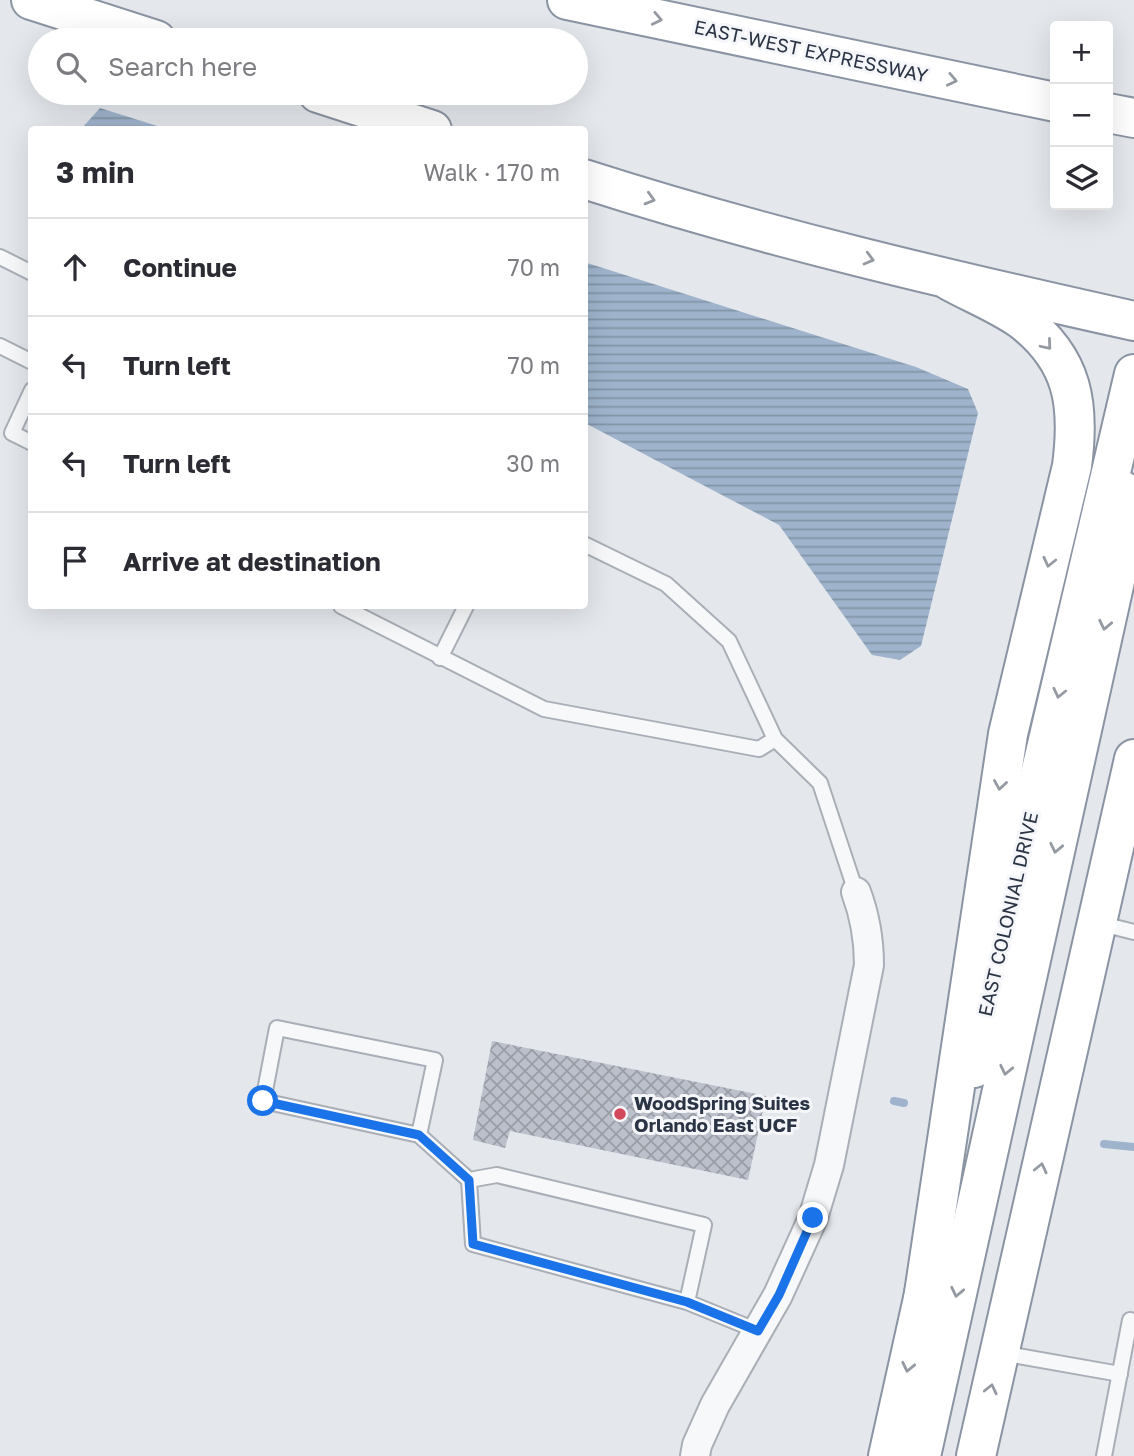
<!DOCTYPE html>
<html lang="en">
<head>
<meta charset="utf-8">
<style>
	body { margin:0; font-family:"Golos Text",sans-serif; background:#f7f7f7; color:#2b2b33 }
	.controls { position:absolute; right:21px; top:21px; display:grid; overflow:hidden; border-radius:7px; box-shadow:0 7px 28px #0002 }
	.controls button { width:63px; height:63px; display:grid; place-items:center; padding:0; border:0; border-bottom:2px solid #e1e1e2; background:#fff; color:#2b2b33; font:35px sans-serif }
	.stop { position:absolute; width:21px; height:21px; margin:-16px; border:5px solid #1a73e8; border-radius:50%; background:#fff }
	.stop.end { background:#1a73e8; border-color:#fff; box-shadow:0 2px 7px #0008 }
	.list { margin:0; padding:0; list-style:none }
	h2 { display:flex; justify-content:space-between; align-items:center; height:91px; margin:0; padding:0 28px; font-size:30px }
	h2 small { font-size:23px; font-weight:400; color:#7c7c81 }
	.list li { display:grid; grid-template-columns:46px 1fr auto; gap:21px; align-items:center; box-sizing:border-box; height:98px; padding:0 28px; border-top:2px solid #e1e1e2 }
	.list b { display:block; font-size:26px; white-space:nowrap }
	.list em { font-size:23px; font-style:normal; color:#7c7c81 }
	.icon { flex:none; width:38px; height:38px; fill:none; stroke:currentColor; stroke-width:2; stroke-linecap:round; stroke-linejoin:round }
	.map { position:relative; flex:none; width:1134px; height:1456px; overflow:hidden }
	.search { position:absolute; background:#fff; box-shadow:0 7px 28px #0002; left:28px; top:28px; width:560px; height:77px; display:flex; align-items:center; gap:18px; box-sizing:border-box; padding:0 24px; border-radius:38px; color:#7c7c81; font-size:26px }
	.panel { position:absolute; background:#fff; box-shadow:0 7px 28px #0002; left:28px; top:126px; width:560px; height:483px; border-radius:7px }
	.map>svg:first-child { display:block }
</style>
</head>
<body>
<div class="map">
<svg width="1134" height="1456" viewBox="0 0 1134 1456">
	<defs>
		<pattern id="water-rules" width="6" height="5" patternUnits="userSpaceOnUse" patternTransform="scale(1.75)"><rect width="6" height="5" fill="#9fb4cc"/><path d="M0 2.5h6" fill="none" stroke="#8293a7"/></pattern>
		<pattern id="building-cross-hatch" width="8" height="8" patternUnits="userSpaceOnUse" patternTransform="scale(1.75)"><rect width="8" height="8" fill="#bbc0ca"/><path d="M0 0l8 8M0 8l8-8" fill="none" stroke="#989da6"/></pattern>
	</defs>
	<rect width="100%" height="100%" fill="#e4e7ec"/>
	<g fill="url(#water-rules)">
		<polygon points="100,108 167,129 81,129"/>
		<polygon points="584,262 916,367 968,389 978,413 921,646 900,660 872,655 779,525 585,423"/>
	</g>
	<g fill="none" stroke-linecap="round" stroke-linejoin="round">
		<g stroke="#9fb4cc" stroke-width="8">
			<polyline points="894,1101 904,1103"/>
			<polyline points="1104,1144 1134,1147"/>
		</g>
	</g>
	<polygon fill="url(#building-cross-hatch)" points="492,1041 766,1096 748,1180 510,1131 505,1148 473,1140"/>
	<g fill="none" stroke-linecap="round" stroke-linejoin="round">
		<g stroke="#a9aeb7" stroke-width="18">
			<g id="service">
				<polyline points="0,257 32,273"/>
				<polyline points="0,346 32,362"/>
				<polyline points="32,390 12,433 32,443"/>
				<polyline points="584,544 666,584 729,641 775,739 820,783 856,892"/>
				<polyline points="341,606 544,709 759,749 775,739"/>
				<polyline points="440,658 466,606"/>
				<polyline points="1098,923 1134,932"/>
				<polyline points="419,1135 263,1101 277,1028 435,1060 419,1135 469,1180"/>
				<polyline points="687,1302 473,1244 469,1180 497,1175 704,1225 687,1302 758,1331"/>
				<polyline points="1001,1353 1120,1374"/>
				<polyline points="1104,1456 1130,1320 1134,1321"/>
			</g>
		</g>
		<g stroke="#a9aeb7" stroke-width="32">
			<path id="minor" d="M695 1456 697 1445 715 1405 778 1295 813 1218 829 1165 869 965C869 938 865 916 856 892"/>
		</g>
		<g stroke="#8b94a3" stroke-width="42">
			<g id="trunk">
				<polyline points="974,1068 1023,847 1134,374"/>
				<polyline points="888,1456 930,1267"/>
				<polyline points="921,1456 1122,549 1123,491"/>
				<polyline points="976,1456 1134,759"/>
			</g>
		</g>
		<g stroke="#8b94a3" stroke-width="42">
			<g id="motorway">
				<polyline points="31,0 156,40"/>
				<polyline points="567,0 1055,102"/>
				<polyline points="318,93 432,130"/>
				<polyline points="1108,113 1134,118"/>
				<path d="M584 179C765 237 949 280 1134 321"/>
				<path d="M923 1300 1008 734 1072 466C1080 405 1074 360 1022 320 1001 305 974 294 950 281"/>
			</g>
		</g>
		<use href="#service" stroke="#f7f8fa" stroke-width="14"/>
		<use href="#minor" stroke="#f7f8fa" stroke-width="28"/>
		<use href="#trunk" stroke="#fff" stroke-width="38"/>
		<use href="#motorway" stroke="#fff" stroke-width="38"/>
	</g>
	<defs><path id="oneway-chevron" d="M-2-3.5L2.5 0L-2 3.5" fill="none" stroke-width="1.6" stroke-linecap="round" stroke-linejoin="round" transform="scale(1.75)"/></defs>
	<g stroke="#959aa2">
		<use href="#oneway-chevron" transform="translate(657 19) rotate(12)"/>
		<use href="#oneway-chevron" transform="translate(952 80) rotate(12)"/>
		<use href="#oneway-chevron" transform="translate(650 199) rotate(16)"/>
		<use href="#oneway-chevron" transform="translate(869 259) rotate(15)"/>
		<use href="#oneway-chevron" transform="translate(1047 345) rotate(50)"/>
		<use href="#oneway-chevron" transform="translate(1049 562) rotate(103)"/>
		<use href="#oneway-chevron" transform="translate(1105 625) rotate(102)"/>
		<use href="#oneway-chevron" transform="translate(1059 693) rotate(103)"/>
		<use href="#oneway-chevron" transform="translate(1000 785) rotate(99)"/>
		<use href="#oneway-chevron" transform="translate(1056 848) rotate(102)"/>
		<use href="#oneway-chevron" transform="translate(1006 1070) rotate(102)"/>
		<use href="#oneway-chevron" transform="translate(1041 1168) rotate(-77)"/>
		<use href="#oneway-chevron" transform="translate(957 1292) rotate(102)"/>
		<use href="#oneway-chevron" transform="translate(908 1367) rotate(102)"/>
		<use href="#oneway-chevron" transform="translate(991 1389) rotate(-77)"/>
	</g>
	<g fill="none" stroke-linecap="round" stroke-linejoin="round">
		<polyline stroke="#1a73e8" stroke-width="9" points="263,1101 419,1135 469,1180 473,1244 687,1302 758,1331 779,1295 813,1218"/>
	</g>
	<circle fill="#d1495b" stroke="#f4f6f9" stroke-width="2.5" cx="620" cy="1114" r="7"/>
	<g text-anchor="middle" stroke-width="6" stroke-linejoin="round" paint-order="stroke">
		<g font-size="19" fill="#2b3445" stroke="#f4f6f9">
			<text transform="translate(811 51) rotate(12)" y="7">EAST-WEST EXPRESSWAY</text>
			<text transform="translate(1008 914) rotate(-77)" y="7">EAST COLONIAL DRIVE</text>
		</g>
		<g font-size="19" font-weight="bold" fill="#2b3445" stroke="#f4f6f9" text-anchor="start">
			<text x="634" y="1110">WoodSpring Suites<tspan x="634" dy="22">Orlando East UCF</tspan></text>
		</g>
	</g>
</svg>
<div class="controls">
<button>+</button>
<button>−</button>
<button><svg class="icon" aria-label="layers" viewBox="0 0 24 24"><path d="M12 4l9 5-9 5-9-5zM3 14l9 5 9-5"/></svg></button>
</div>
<div class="stop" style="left:263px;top:1101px"></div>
<div class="stop end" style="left:813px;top:1218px"></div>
<div class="search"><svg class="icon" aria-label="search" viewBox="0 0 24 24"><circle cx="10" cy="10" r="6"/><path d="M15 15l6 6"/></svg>Search here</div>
<section class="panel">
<h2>3 min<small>Walk · 170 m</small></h2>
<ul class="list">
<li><svg class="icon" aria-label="ahead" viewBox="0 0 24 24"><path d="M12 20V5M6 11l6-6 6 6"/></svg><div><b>Continue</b></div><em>70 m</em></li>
<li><svg class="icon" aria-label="left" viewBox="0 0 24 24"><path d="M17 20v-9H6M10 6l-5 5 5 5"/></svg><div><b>Turn left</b></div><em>70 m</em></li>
<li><svg class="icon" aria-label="left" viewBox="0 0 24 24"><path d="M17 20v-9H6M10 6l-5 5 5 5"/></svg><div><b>Turn left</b></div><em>30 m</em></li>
<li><svg class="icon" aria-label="arrive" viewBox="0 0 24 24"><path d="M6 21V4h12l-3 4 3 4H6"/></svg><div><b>Arrive at destination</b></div></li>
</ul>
</section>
</div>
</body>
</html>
